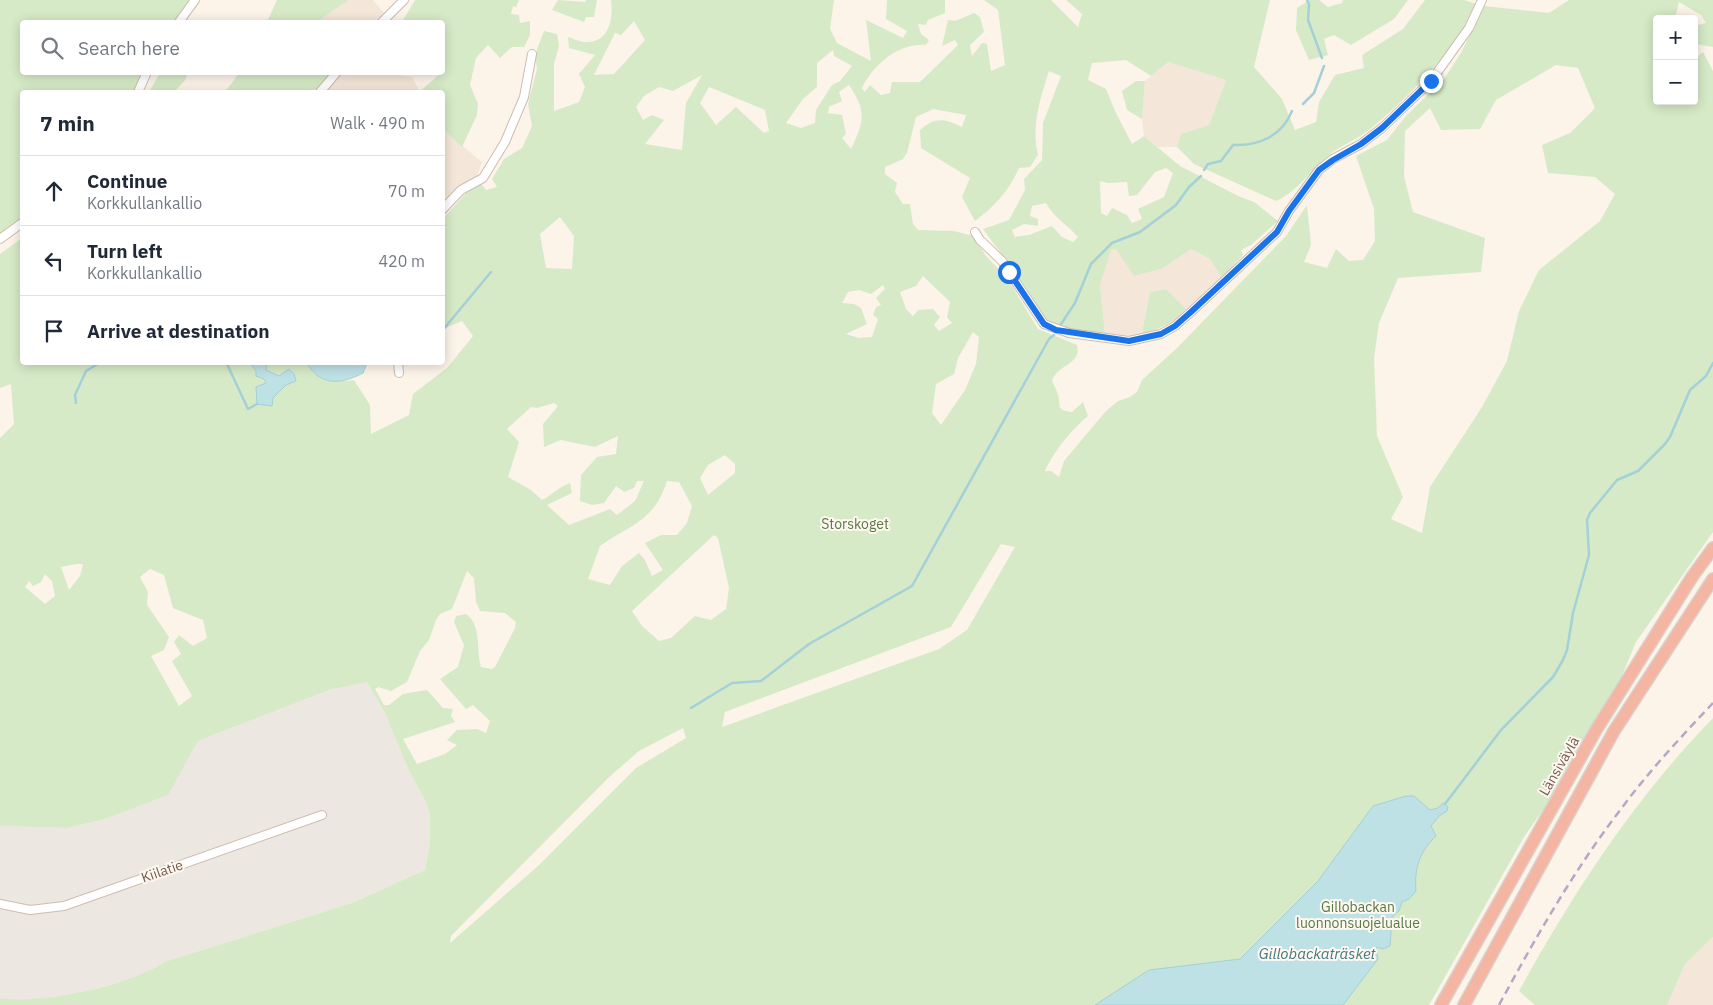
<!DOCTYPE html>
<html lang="en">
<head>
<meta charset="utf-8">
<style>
	body { margin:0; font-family:"IBM Plex Sans",sans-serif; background:#f6f6f7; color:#1f2937 }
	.controls { position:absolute; right:15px; top:15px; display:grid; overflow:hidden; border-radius:5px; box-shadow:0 2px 12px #0003 }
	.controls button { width:45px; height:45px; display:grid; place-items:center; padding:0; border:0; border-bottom:1px solid #e0e1e3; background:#fff; color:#1f2937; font:25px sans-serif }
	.stop { position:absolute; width:15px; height:15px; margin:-11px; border:4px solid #1a73e8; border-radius:50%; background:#fff }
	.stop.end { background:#1a73e8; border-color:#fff; box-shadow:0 1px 5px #0008 }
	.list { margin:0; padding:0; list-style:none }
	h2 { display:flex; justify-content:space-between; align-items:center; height:65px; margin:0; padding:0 20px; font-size:21px }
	h2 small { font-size:16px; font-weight:400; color:#747a83 }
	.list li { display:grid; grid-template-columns:32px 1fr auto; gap:15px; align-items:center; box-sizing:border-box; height:70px; padding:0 20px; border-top:1px solid #e0e1e3 }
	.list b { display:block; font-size:19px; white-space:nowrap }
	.list p { margin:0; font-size:16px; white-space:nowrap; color:#747a83 }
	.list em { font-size:16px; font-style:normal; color:#747a83 }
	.icon { flex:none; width:28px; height:28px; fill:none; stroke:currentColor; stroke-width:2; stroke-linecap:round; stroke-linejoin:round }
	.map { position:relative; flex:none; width:1713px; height:1005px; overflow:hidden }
	.search { position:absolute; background:#fff; box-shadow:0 2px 12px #0003; left:20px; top:20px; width:425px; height:55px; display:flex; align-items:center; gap:12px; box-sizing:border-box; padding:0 18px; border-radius:5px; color:#747a83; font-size:19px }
	.panel { position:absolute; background:#fff; box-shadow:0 2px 12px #0003; left:20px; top:90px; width:425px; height:275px; border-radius:5px }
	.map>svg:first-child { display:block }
</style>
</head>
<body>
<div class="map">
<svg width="1713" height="1005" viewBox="0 0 1713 1005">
	<rect width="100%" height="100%" fill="#fcf4e9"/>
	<g fill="#f4e6d8">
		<polygon points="349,0 373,0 385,14 377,22 316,22"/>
		<polygon points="1168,62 1226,80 1209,125 1181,134 1177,147 1158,147 1144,136 1142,119 1145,81"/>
		<polygon points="341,72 385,73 412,77 420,92 322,92"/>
		<polygon points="442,129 482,162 477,176 457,187 443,203"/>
		<polygon points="1115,249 1163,268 1191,249 1210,259 1222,278 1186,309 1166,289 1150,292 1141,336 1105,334 1100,285 1110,250"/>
		<polygon points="1713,937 1713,1005 1667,1005 1685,964"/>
	</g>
	<polygon fill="#ede7e2" points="367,682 385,713 409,771 427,804 430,815 430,843 425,870 352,903 164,962 136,978 42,1003 13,1003 0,998 0,826 67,828 105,819 167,795 198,741 329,690"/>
	<g fill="#d6eac7" fill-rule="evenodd">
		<polygon points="0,0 189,0 173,22 22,22 22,72 144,73 135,92 22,92 22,220 0,236"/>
		<polygon points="277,0 349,0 316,22 267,22"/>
		<polygon points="415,0 519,0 516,7 513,6 511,14 519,15 520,23 530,21 530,35 524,47 512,47 500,58 488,45 476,58 470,85 478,104 477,115 462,147 443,129 442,92 419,92 440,74 438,73 442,72 442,22 402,22"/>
		<polygon points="558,0 585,2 586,0 597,0 594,17 586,17 584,22 552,10"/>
		<path d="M611 0H834L830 29 837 43 871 61 866 20 903 38 907 31 886 19 887 0H945V13L928 20 926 25 918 24 921 34 929 40 926 45C898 43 874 64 862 88L865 92 870 85 881 95 890 93 892 82H920L958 45 955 40 942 46 948 20 955 21 974 13 980 17 984 32 970 45 972 56 982 43 987 44 991 71 1005 65 998 10 984 0H1051L1078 27 1082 14 1066 0H1270L1254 67 1282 99 1295 130 1316 122 1319 102 1335 75 1364 68 1362 55 1403 29 1425 0H1464L1477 4C1459 46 1405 101 1369 130 1356 140 1339 146 1327 157 1310 171 1297 192 1276 201L1194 164 1177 147 1181 134 1209 125 1226 80 1168 62 1151 76 1126 60 1092 63 1088 80 1106 89 1115 111 1132 144 1144 136 1180 166 1238 196 1254 202 1278 221 1251 245 1241 250 1243 255 1222 278 1210 259 1191 249 1163 268 1134 276 1116 249 1111 250 1100 285 1105 334 1071 329 1045 319 1026 287 983 229 1009 220 1025 190 1024 179 1042 160 1043 123 1061 76 1049 71C1040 99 1031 126 1038 155L1030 167 1019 168C1009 191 995 206 975 221L962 197 970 178 921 148 920 130C935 117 944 118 962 127L966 115 933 109 916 117 907 153 903 159 885 167V174L897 183 895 192 903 204H910L913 224 918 230 954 231 973 236 986 256 1007 278 1038 329 1077 345C1082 365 1057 364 1052 381L1058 394 1060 408 1065 411 1072 412 1083 402 1088 416C1072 429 1053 452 1045 471H1051L1059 477 1064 461 1105 412 1118 401 1130 397 1137 392 1142 380 1177 348 1286 236 1307 205 1311 245 1304 262 1327 268 1336 249 1349 261 1363 260 1375 241 1374 209 1356 156 1387 140 1406 116 1444 79 1461 53 1484 6 1549 13 1569 0H1713V47L1694 44V26L1706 23 1701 15 1679 2 1675 19H1657V101H1694V60L1703 52 1713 71V532L1636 642 1600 728 1524 837 1429 1005H0V998C39 1005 130 986 164 962L352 903 425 870 430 843V815L427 804 409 771 385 713 367 682 329 690 198 741 168 795 105 819 67 828 0 826V438L14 424 11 384 0 388V254L22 238V362L250 363 264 379 273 398 286 385 279 376 266 370 267 363H307C319 384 331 382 354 380L370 405 371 434 409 415 413 394 447 368 473 336 462 321 443 329V219L465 194 481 183 486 190 497 187 492 179 504 159 522 148 532 126 528 104 537 69 535 55 544 31 557 34 559 46 554 64V111L579 102 585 87 579 74 595 55 569 48 568 37C574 39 582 43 587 42 611 42 613 16 611 0ZM634 21 645 40 614 74 594 75 615 33 621 35ZM833 50 834 56 852 66 840 81 832 85 816 110 815 123 801 128 786 123 803 99 817 87V63ZM1556 65 1578 68 1595 108 1570 133 1542 145 1548 173 1595 177 1615 194 1600 221 1539 270 1519 311 1507 361 1482 407 1430 487 1422 533 1391 519 1403 497 1377 436 1374 358 1379 323 1398 278 1481 272 1485 238 1413 212 1404 176 1405 131 1430 108 1441 130 1480 129 1496 100ZM702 75 686 103 682 150 645 144 664 120 652 115 643 120 636 107 644 96 659 87 673 91ZM849 85C867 112 864 121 851 149L842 138 846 134 842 115 828 113 829 107 842 101 839 92ZM709 87 765 110 769 131 764 133 736 107 716 125 700 103ZM1166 168 1173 173 1164 197 1138 209 1142 219 1132 223 1127 215 1112 208 1107 216 1101 213 1100 181 1108 183 1127 182 1129 196 1137 195 1155 172ZM1046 203C1054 218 1067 224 1078 237L1073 242 1062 237 1052 226 1029 235 1015 237 1012 230 1024 224 1038 226V219L1030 216 1032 206ZM560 217 574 236 572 269 546 268 540 234ZM923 276 950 302 947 317 952 323 939 331 934 325 940 317 933 309 918 310 913 316 906 309 900 292 916 286ZM883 285 885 289 876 298 881 305 876 307 873 315 878 319 872 337 859 338 846 334 867 324 861 308 854 304 842 303 848 292 859 290 871 294ZM973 332 979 337 976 364 965 390 941 425 932 413 936 384 954 374 958 358ZM554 403 558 406 543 424 544 447 561 440 595 447 618 436 616 454 597 457 581 475 580 501 592 505 604 503 616 486 624 492 634 488 637 481H644L635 501 617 515 610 509 569 525 547 505 572 493 570 483C560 486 552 495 542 500L531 490 508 477 519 442 507 429 531 407 537 408ZM725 455 735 464V473L708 495 700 478 708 465ZM667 481 679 482 692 506 687 523 677 535H661L645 543 663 570 652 576 645 560 639 553 622 566 610 585 588 579 600 546C631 524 654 522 667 481ZM714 535 718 538 729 588 726 609 711 620 695 616 671 638 659 641 642 626 632 611ZM1001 544 1015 547 967 630 939 649 722 727 725 712 951 627ZM77 564H83L80 576 69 590 61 567ZM150 569 164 575 173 608 203 620 207 638 193 646 179 635 174 642 181 654 172 661 192 696 179 706 151 656 164 650 169 637 147 605 148 592 140 577ZM467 571 474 578 476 602 480 611 505 613 516 622 515 628 495 667 492 669 481 667C476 651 482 625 466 614L456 616 454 622 464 645 458 667 440 679 466 709 473 705 490 721 486 733 477 729 457 730 447 740 457 745 445 754 417 764 403 739 455 722 451 716 453 709 443 708 427 690 403 694 389 705H384L375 689 378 687 391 691 407 682 420 651 429 640 436 620 440 614 452 609ZM45 574 52 581 55 596 45 604 25 587 29 581 33 586 41 582ZM683 728 686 738 636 768 539 865 450 943 451 936 608 778 639 751Z"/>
		<polygon points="1309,0 1319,0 1328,7 1342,3 1343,0 1408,0 1394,19 1351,45 1334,35 1324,39 1328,55 1309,60 1296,30 1297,8"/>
		<polygon points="240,72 331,72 331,73 313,92 225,92"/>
		<polygon points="160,73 160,72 187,73 186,79 174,92 149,92"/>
		<polygon points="1136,81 1145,81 1142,119 1127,110 1122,91"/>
		<polygon points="1166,289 1186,309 1172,322 1145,335 1142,332 1150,292"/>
		<path d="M1713 718V937L1685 964 1667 1005H1535L1519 991C1573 893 1635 798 1713 718Z"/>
	</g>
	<g fill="#bee1e6" stroke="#a4d0d7">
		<polygon points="250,363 267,363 266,370 279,376 289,369 294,374 296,381 286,385 273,398 272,406 257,404 256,387 266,383 264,379 256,376 256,371"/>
		<path d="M307 363 367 362V363L363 373C340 385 320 386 307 363Z"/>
		<path d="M1406 796H1414L1430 810 1438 808 1443 803 1448 807 1447 811 1439 816 1431 826 1436 836C1420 851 1414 868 1416 891L1409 899 1402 902 1399 911 1392 917 1390 946 1383 949 1376 947 1378 959 1343 1005H1095L1149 970 1240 959 1318 881 1373 806Z"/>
	</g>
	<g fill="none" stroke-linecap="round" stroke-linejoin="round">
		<g stroke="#a4d0d7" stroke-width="2.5">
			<polyline points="1307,0 1309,4 1308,20 1322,58"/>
			<polyline points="1303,104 1314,93 1324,66"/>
			<path d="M1204 170 1208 164 1221 161 1233 145C1259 146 1282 136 1292 111"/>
			<polyline points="1059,327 1075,303 1091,264 1112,243 1140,232 1176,205 1189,187 1201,176"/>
			<polyline points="442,331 491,272"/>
			<polyline points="226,362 248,409 257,404"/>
			<polyline points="76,403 75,395 86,371 101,362"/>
			<polyline points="691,708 732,683 761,681 809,644 912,586 1049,339 1054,335"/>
			<polyline points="1445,804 1501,730 1553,677 1563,660 1567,650 1573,613 1589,555 1587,520 1590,513 1617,480 1638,471 1665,444 1670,437 1690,390 1706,376 1713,363"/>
		</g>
		<g stroke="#cebcaf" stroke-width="10">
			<g id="minor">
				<polyline points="179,22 195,0"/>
				<polyline points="382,22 404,0"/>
				<polyline points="138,92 147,72"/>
				<polyline points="320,92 337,72"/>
				<polyline points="442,210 461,190 483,178 505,142 524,97 532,54"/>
				<polyline points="975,232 980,240 1002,261 1044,324 1069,333 1129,341 1161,334 1175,326 1192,311 1277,232 1289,211 1319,170 1333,159 1361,144 1382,128 1431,81 1469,28 1482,0"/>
				<polyline points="0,239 22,223"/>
				<polyline points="398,362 399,373"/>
				<polyline points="0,904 30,910 64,906 322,815"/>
			</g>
		</g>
		<g stroke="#d9d1cd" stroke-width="14">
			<g id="highway">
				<polyline points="1441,1005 1596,730 1692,577 1713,548"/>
				<polyline points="1464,1005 1614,731 1713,579"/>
			</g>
		</g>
		<use href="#minor" stroke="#fff" stroke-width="8"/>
		<use href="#highway" stroke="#f4b6a3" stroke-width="11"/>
		<path stroke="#b7a7c6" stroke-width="2.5" stroke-dasharray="8 5" stroke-linecap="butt" d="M1499 1005C1536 937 1574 870 1621 809 1649 771 1681 737 1713 703"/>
	</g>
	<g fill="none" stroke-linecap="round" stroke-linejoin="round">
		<polyline stroke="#1a73e8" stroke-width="6" points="1009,272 1044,324 1056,330 1129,341 1161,334 1175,326 1192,311 1277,232 1289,211 1319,170 1333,160 1361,144 1382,128 1431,81"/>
	</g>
	<g text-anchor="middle" stroke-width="4" stroke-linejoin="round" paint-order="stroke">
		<g font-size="14" fill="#567b45" stroke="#fef8f0">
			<text x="855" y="529">Storskoget</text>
			<text x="1358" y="912">Gillobackan<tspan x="1358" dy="16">luonnonsuojelualue</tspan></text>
		</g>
		<g font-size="14" fill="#765b4d" stroke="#fef8f0">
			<text transform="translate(1559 766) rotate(-60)" y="5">Länsiväylä</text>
			<text transform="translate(162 871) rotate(-19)" y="5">Kiilatie</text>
		</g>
		<g font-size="15" font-style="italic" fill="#447982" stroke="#fef8f0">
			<text x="1317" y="959">Gillobackaträsket</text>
		</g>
	</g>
</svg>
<div class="controls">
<button>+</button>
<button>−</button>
</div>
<div class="stop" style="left:1009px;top:272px"></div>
<div class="stop end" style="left:1431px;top:81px"></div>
<div class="search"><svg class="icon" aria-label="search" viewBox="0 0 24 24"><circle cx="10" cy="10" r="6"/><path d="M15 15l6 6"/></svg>Search here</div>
<section class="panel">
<h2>7 min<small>Walk · 490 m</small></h2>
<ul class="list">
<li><svg class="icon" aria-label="ahead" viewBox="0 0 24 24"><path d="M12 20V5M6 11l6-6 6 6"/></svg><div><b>Continue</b><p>Korkkullankallio</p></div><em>70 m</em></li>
<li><svg class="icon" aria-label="left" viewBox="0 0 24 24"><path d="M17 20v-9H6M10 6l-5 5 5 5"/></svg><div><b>Turn left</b><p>Korkkullankallio</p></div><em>420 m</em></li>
<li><svg class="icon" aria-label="arrive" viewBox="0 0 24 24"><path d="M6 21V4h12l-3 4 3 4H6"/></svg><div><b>Arrive at destination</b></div></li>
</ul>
</section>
</div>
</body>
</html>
